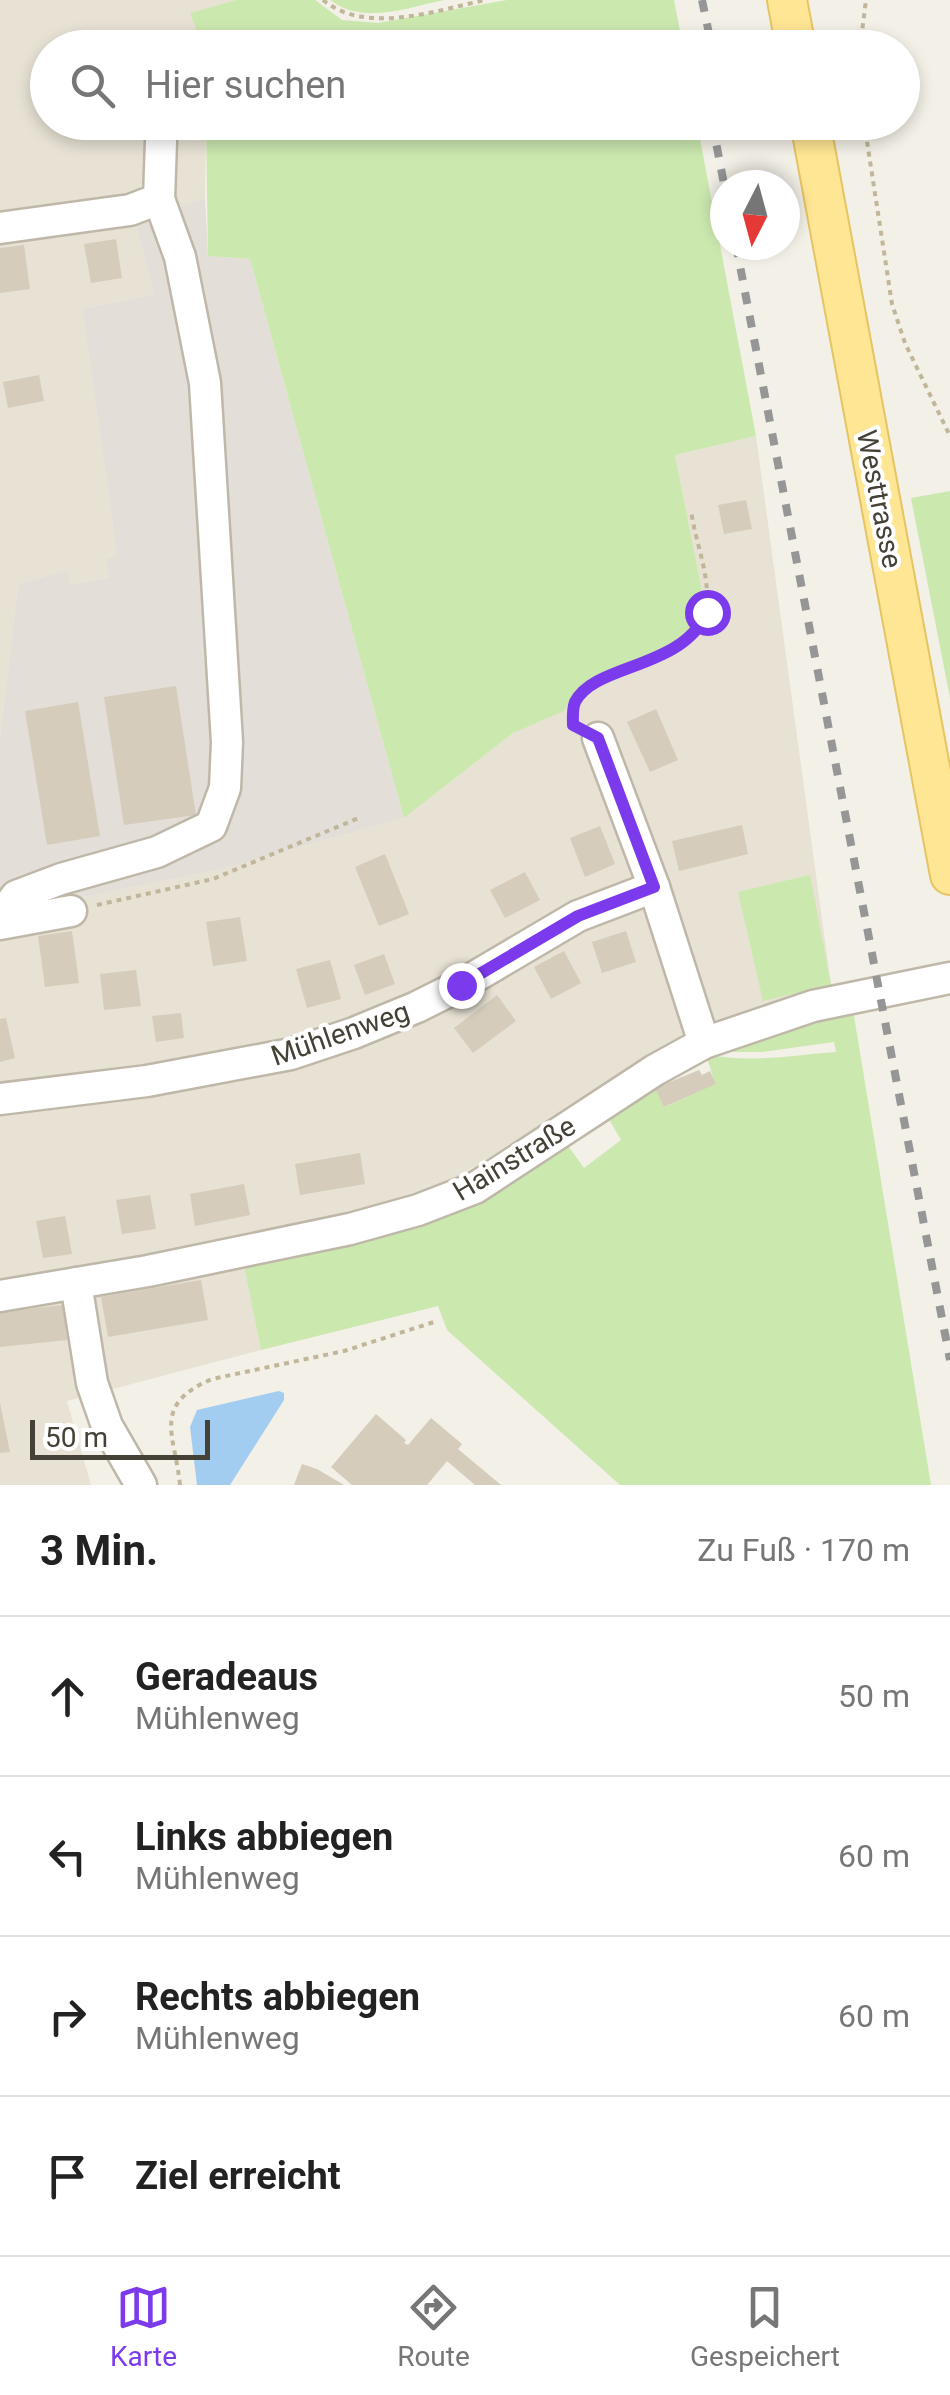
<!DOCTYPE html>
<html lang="de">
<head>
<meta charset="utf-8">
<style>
	body { margin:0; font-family:Roboto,sans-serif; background:#f2f2f2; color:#222 }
	.compass { position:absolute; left:710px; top:170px; width:90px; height:90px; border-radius:50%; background:#fff; box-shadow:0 5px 15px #0003; rotate:186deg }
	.scale { position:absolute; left:30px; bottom:25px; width:180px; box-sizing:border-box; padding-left:10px; border:5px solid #464136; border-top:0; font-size:28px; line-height:35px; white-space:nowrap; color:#464136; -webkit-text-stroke:8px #fff; paint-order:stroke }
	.stop { position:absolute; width:30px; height:30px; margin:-22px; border:8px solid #7c3aed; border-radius:50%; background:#fff }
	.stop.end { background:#7c3aed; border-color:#fff; box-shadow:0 2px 10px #0008 }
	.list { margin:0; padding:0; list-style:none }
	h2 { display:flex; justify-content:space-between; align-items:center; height:130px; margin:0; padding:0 40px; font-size:42px }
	h2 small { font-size:32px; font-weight:400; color:#767676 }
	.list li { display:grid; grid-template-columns:65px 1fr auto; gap:30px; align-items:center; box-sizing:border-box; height:160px; padding:0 40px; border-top:2px solid #e0e0e0 }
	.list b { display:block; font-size:38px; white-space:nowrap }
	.list p { margin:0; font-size:32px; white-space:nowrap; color:#767676 }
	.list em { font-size:32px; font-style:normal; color:#767676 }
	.icon { flex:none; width:55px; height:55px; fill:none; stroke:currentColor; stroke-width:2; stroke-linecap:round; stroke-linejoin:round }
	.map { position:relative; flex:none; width:950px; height:1485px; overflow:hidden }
	.search { position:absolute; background:#fff; box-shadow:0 5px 15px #0003; left:30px; right:30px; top:30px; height:110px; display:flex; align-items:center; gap:25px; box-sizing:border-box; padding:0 35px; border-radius:55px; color:#767676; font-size:38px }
	.sheet { height:770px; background:#fff }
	nav { display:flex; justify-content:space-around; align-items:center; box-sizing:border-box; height:140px; border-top:2px solid #e0e0e0; background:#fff; font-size:28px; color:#767676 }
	nav a { display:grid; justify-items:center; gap:5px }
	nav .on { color:#7c3aed }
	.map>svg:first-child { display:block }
</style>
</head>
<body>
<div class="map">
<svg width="950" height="1485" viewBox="0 0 950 1485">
	<rect width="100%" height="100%" fill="#f3f0e7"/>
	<g fill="#e7e2d4">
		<polygon points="0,0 236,0 191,13 203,47 48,48 48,122 206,123 205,198 135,222 154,294 82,309 117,556 109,577 71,585 67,570 18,584 0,737"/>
		<polygon points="756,436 831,985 674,1043 456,1178 378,1205 240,1236 261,1350 67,1401 91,1485 0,1485 0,914 222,869 404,818 513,733 563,711 575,692 683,639 698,623 704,601 675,455"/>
	</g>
	<polygon fill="#e3dfd8" points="205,198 208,256 250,259 404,818 222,869 0,914 0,737 18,584 67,570 71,585 109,577 106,559 117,556 82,309 154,294 135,222"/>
	<g fill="#cbe8af">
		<polygon points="236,0 315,0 342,20 378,23 507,0 674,0 683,47 203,47 190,13"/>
		<path d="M330 0H444C406 8 363 25 330 0Z"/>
		<polygon points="206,123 697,123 756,436 675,455 704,601 698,623 683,639 575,692 564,711 513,733 404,818 250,259 208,256"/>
		<polygon points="950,491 950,698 911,498"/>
		<polygon points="810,875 831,985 763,1001 738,892"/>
		<path d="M853 1010 931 1485H620L447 1330 438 1306 261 1350 244 1265 566 1143 584 1168 621 1140 607 1116 655 1088 665 1107 715 1084 706 1054C750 1064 791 1055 836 1052L834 1042 762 1052H732L733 1043Z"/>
	</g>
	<polygon fill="#a2cdf1" points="279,1391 284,1393 284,1400 230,1485 197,1485 190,1427 197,1410"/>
	<g fill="#d5ccbc">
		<polygon points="116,239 122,278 91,283 84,244"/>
		<polygon points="24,245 30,289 0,293 0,248"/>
		<polygon points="39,375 44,401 8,408 3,382"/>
		<polygon points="746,500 752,529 724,534 718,505"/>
		<polygon points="176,686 196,815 124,825 104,697"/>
		<polygon points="78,702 100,836 47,845 25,711"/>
		<polygon points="656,709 678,760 650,772 627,722"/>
		<polygon points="742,825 748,854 679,871 672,841"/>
		<polygon points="600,826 615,864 585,877 570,838"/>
		<polygon points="385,854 409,914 379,926 355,867"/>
		<polygon points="525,872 540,900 505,918 490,890"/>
		<polygon points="240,917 247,961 213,966 206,922"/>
		<polygon points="72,931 79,983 45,987 38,936"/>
		<polygon points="626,931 636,962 602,973 592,942"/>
		<polygon points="564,951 581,983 551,999 534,967"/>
		<polygon points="384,954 395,984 365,995 354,965"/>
		<polygon points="330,960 341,999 307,1008 296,969"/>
		<polygon points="136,970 141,1006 104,1010 100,974"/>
		<polygon points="497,995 516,1021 473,1053 454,1028"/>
		<polygon points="181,1013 184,1038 156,1042 152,1016"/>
		<polygon points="6,1018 15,1058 0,1062 0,1019"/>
		<polygon points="699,1070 702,1075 710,1071 716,1084 664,1107 655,1088"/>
		<polygon points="360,1153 365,1184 300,1195 295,1164"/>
		<polygon points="244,1184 250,1215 195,1226 190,1194"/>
		<polygon points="150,1195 156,1229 122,1234 116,1200"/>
		<polygon points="65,1216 72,1254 43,1258 36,1221"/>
		<polygon points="201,1280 208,1320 108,1337 101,1297"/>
		<polygon points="63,1305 67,1340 0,1347 0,1312"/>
		<polygon points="0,1403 10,1452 0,1453"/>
		<polygon points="376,1414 406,1440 404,1443 408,1445 431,1418 462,1444 458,1449 501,1485 475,1485 447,1461 427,1485 352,1485 331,1467"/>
		<polygon points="302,1464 317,1469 344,1485 294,1485"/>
	</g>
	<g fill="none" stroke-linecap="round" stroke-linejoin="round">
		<g stroke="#bfb8a9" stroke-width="35">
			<g id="minor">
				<polyline points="0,228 130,210 159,199 161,141"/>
				<polyline points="598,738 654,887 704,1043"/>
				<polyline points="0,919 16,896 61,879 157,852 211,826 225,788 227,742 205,383 180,257 159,199"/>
				<polyline points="0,924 71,911"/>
				<polyline points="0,1099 147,1081 291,1054 354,1033 417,1007 461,985 578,916 654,887"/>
				<polyline points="76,1283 92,1383 107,1426 141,1485"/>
				<polyline points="0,1296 148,1271 350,1229 418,1210 475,1188 655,1070 704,1043 813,1006 950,978"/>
			</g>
		</g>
		<g stroke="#e5c463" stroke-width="42">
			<g id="major">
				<polyline points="787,0 796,48"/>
				<polyline points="810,122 950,875"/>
			</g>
		</g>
		<g stroke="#c1b59a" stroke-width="4" stroke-dasharray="5 5" stroke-linecap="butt">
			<path d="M323 0C366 35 435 11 485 0"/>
			<polyline points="860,48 866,0"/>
			<polyline points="864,122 892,304 905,343 950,436"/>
			<path d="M576 726C559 684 650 660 681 645 729 612 697 557 691 510"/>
			<polyline points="97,905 213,879 361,817"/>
			<path d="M180 1485C175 1434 151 1405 212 1379L344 1351 437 1321"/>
		</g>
		<use href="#minor" stroke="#fff" stroke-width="30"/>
		<use href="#major" stroke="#ffe694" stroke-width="38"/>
		<g stroke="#969696" stroke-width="8" stroke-dasharray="12 12" stroke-linecap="butt">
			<polyline points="702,0 712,48"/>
			<polyline points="712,122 725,189"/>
			<polyline points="736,245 950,1360"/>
		</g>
	</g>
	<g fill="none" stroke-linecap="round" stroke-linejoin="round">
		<path stroke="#7c3aed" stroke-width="12" d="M461 985 578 916 654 887 598 738 573 725C573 717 572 710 575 702 595 663 682 670 707 612"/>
	</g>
	<g text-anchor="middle" stroke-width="8" stroke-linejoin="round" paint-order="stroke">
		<g font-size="28" fill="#464136" stroke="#fff">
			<text transform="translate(880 499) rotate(79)" y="10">Westtrasse</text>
			<text transform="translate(340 1033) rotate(-19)" y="10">Mühlenweg</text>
			<text transform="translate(514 1158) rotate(-31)" y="10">Hainstraße</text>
		</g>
	</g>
</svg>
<svg class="compass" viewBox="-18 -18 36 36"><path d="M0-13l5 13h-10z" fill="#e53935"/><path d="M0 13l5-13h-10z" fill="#767676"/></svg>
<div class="scale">50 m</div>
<div class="stop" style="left:707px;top:612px"></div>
<div class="stop end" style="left:461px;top:985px"></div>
<div class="search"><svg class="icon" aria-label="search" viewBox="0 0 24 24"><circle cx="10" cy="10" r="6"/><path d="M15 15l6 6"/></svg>Hier suchen</div>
</div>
<section class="sheet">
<h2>3 Min.<small>Zu Fuß · 170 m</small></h2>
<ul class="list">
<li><svg class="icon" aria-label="ahead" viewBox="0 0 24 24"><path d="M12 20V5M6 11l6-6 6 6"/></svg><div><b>Geradeaus</b><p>Mühlenweg</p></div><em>50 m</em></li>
<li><svg class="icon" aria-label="left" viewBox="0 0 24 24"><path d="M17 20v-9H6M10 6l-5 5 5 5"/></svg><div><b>Links abbiegen</b><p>Mühlenweg</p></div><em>60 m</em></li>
<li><svg class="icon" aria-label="right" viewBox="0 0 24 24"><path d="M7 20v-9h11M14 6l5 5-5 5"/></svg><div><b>Rechts abbiegen</b><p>Mühlenweg</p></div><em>60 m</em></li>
<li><svg class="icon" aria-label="arrive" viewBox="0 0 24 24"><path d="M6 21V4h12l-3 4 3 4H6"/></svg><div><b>Ziel erreicht</b></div></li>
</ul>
</section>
<nav>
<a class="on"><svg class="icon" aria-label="map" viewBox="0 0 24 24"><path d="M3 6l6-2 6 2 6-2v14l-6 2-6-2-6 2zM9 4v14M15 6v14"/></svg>Karte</a>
<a><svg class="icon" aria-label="directions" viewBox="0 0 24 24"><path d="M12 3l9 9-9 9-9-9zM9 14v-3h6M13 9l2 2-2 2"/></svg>Route</a>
<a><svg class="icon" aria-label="saved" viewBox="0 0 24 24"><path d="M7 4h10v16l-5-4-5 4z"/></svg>Gespeichert</a>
</nav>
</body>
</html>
